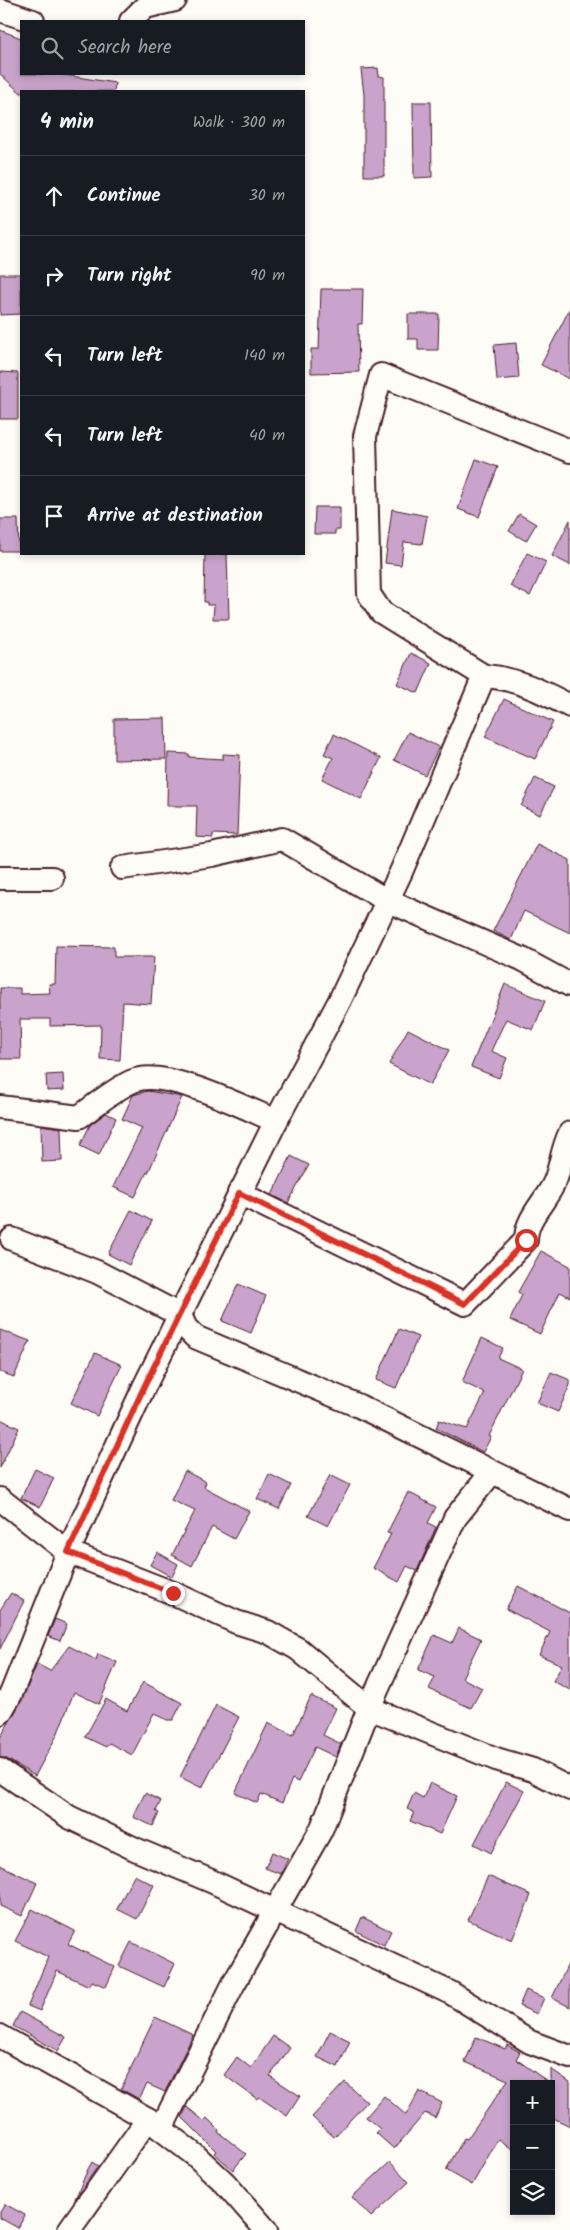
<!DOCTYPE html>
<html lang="en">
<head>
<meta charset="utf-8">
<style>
	body { margin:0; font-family:Kalam,sans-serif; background:#20242c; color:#f1f3f6 }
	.controls { position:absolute; right:15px; bottom:15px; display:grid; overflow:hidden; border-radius:0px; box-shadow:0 2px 8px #0003 }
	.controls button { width:45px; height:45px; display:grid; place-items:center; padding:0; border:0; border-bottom:1px solid #363941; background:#171b24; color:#f1f3f6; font:25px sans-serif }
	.stop { position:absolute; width:15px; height:15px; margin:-11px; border:4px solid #d93025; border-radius:50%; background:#fff }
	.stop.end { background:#d93025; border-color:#fff; box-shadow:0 1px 5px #0008 }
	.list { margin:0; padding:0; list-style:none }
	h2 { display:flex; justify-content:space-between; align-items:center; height:65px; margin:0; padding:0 20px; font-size:21px }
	h2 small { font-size:16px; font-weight:400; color:#9ea1a6 }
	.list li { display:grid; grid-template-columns:32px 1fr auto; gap:15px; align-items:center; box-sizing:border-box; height:80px; padding:0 20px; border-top:1px solid #363941 }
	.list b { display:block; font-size:19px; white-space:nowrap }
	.list em { font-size:16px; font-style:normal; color:#9ea1a6 }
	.icon { flex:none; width:28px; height:28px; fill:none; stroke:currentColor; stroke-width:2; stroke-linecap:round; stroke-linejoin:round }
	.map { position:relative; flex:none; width:570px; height:2230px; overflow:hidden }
	.search { position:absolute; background:#171b24; box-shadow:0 2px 8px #0003; left:20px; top:20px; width:285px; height:55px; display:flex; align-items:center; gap:12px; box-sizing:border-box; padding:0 18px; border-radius:0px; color:#9ea1a6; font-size:19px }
	.panel { position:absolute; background:#171b24; box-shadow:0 2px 8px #0003; left:20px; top:90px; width:285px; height:465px; border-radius:0px }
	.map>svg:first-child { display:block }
</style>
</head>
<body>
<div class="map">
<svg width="570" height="2230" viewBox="0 0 570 2230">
	<rect width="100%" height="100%" fill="#fdfcf7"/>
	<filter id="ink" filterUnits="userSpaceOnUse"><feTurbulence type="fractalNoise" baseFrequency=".02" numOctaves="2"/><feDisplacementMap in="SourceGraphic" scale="10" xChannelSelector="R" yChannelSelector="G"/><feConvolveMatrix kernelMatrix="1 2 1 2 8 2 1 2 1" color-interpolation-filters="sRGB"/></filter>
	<g filter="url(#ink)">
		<g fill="#c9a3cb" stroke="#4a1f2b">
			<polygon points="0,30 21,38 21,74 58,74 115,83 114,91 21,93 0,74"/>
			<polygon points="378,68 379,76 384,77 384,176 364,176 364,95 361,69"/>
			<polygon points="413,102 431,102 432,177 414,178"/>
			<polygon points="0,274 21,274 21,314 0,315"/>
			<polygon points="321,289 363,289 362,324 358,324 359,372 311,373 311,349 319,349"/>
			<polygon points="570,308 570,379 541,365"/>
			<polygon points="408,314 439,314 438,350 418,350 418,339 408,339"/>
			<polygon points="516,343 519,378 497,380 494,345"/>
			<polygon points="0,372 18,373 18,419 0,419"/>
			<polygon points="476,459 498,467 479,517 458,509"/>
			<polygon points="315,507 340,507 340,530 335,530 335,534 314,534"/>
			<polygon points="392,509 427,516 422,544 404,542 401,565 385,563"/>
			<polygon points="519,514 536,524 526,541 509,531"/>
			<polygon points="0,519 18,519 19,551 0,551"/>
			<polygon points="570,520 570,565 552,556"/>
			<polygon points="527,553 546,562 530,596 510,586"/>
			<polygon points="205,554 227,554 229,619 213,619 214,605 207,605 207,602 204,602"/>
			<polygon points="411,653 431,663 418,693 397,684"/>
			<polygon points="504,699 553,722 535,759 485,737"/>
			<polygon points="165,718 166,759 114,760 114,719"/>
			<polygon points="408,732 439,747 425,775 394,760"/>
			<polygon points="334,734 381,758 361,799 322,779 333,758 324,754"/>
			<polygon points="168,753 189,754 189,757 223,759 223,754 240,755 237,835 213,834 213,838 196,837 197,806 167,806"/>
			<polygon points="535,778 554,787 540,815 521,806"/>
			<polygon points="537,844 570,860 570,933 524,911 511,940 493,931"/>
			<polygon points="56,946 114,947 114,957 154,957 151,1004 123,1002 120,1060 100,1059 101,1025 50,1026 50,1019 20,1019 21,1059 0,1059 0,988 20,988 20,994 50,993 49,984 55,984"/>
			<polygon points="505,984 545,1001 533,1030 506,1019 491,1051 507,1058 499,1078 471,1067"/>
			<polygon points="408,1029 449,1050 430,1085 389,1064"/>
			<polygon points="63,1074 64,1090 47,1091 46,1075"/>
			<polygon points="148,1091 182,1097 148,1173 147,1172 135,1197 113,1187 142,1128 122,1119 133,1095"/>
			<polygon points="106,1113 116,1118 99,1155 80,1146 90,1125"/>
			<polygon points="41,1125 61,1128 62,1161 42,1162"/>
			<polygon points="291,1156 309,1165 288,1203 272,1195"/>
			<polygon points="131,1210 152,1221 129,1265 108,1254"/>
			<polygon points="541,1251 570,1266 570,1297 560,1292 540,1334 510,1320 522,1295 518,1292"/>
			<polygon points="238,1284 266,1296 251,1333 222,1321"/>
			<polygon points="399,1329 418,1337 396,1388 376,1380"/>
			<polygon points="0,1330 30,1341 14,1377 0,1372"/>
			<polygon points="482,1338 503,1348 498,1358 522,1369 489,1436 491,1437 483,1452 436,1428 439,1420 467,1429 485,1393 462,1382"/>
			<polygon points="95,1353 122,1365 97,1416 71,1403"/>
			<polygon points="551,1372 570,1380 570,1385 558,1412 537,1403"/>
			<polygon points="0,1419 19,1428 0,1468"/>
			<polygon points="35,1469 54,1478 40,1507 21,1498"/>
			<polygon points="185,1471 206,1482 204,1487 249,1511 234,1539 212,1527 192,1566 172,1555 195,1511 171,1500"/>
			<polygon points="269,1474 291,1485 279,1509 257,1499"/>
			<polygon points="330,1475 350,1485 328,1526 308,1516"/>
			<polygon points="408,1492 436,1507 428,1523 436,1527 417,1571 407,1566 399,1582 373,1568 391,1534 387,1533"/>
			<polygon points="157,1552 178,1564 172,1577 150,1565"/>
			<polygon points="518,1586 570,1613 570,1690 553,1681 562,1665 539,1655 550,1632 506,1609"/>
			<polygon points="11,1593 24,1601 0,1649 0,1610"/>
			<polygon points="55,1619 67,1624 60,1641 48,1636"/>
			<polygon points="459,1628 481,1639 462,1678 482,1688 471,1708 429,1689 435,1677 418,1670 434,1635 452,1643"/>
			<polygon points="69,1646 96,1660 98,1654 117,1662 99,1704 74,1692 57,1735 35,1776 7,1759 0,1757 0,1738 22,1700 37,1664 50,1671"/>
			<polygon points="143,1682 182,1703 173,1720 167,1720 154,1713 132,1755 109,1743 106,1747 85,1737 106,1699 127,1711"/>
			<polygon points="311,1696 336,1708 323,1735 341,1744 336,1757 315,1747 298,1782 292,1779 282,1803 261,1794 257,1803 235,1793 268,1723 293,1735"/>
			<polygon points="216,1705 239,1717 202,1788 180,1777"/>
			<polygon points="506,1782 524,1791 491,1853 474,1844"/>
			<polygon points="430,1783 457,1796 440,1834 410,1821 414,1812 407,1809 414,1793 423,1798"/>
			<polygon points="145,1793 161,1801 156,1811 159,1813 153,1826 133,1817"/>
			<polygon points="272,1852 288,1859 281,1874 265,1868"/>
			<polygon points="0,1865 37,1883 22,1916 0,1906"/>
			<polygon points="134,1875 154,1885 137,1919 117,1909"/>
			<polygon points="488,1876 531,1895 512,1940 468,1920"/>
			<polygon points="32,1909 75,1931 68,1944 115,1967 106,1987 92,1981 89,1986 57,1971 40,2011 28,2006 48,1957 15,1941"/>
			<polygon points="362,1917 391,1931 384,1945 356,1931"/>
			<polygon points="131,1942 175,1964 164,1987 119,1966"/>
			<polygon points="570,1960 570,2007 552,1998"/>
			<polygon points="526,1990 544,1998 537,2014 519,2006"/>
			<polygon points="20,2012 66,2037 58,2051 13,2026"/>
			<polygon points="155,2017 193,2035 165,2092 147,2084 139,2099 121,2089"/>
			<polygon points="330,2031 350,2041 338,2067 317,2057"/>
			<polygon points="273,2036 290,2048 270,2076 300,2096 287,2116 259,2097 257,2099 224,2075 237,2057 251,2068"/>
			<polygon points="476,2037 505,2049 507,2045 520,2052 516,2059 551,2084 514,2083 514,2150 498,2139 472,2185 446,2170 464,2138 467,2139 508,2080 465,2062"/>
			<polygon points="551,2069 570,2082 570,2126 551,2117"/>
			<polygon points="345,2082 367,2102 334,2137 312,2117"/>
			<polygon points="419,2091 442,2103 435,2118 425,2113 394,2149 376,2133 380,2129 366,2117 384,2096 406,2115"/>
			<polygon points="187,2107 204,2121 207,2118 219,2130 218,2132 246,2154 233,2170 214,2153 216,2151 182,2117"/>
			<polygon points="92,2162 98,2166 75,2199 88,2169"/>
			<polygon points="390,2162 409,2182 371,2217 352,2197"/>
			<polygon points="5,2204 25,2215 18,2228 0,2218 0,2212"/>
		</g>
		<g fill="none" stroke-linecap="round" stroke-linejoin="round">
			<g stroke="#4a1f2b" stroke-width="26">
				<g id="minor">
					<polyline points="0,10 33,21"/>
					<polyline points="131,21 145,7 175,0"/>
					<path d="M484 676C516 678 541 691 570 706"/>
					<polyline points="122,868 212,855 282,839 386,900 522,959 570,985"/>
					<polyline points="0,878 52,878"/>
					<path d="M0 1107 79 1117C96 1105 114 1089 133 1081 164 1067 245 1108 276 1121"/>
					<path d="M239 1193 465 1304 526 1240C526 1217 546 1202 555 1181 561 1166 562 1149 570 1133"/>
					<polyline points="12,1239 97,1272 180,1315 186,1328 195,1337 359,1406 570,1510"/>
					<polyline points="0,1499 68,1552 173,1593 236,1622 268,1632 298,1649 369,1708 496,1759 533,1770 570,1789"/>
					<polyline points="0,1713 11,1694 68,1552 144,1387 276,1121 340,1000 401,872 484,676 381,612 369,594 365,436 381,375 570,451"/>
					<polyline points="0,1770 69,1817 135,1849 211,1881 451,1993 530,2042 570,2057"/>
					<polyline points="0,2036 148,2119 196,2156 225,2183 266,2230"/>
					<polyline points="161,2129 233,1985 321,1830 369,1708 455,1518 492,1472"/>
					<polyline points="69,2230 148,2119"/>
				</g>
			</g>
			<use href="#minor" stroke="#fdfcf7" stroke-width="22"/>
		</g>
	</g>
	<g fill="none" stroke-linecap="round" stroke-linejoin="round" filter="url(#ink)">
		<polyline stroke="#d93025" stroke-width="6" points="173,1593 68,1552 144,1387 239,1193 465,1304 526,1240"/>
	</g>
</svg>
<div class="controls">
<button>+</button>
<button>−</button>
<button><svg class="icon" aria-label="layers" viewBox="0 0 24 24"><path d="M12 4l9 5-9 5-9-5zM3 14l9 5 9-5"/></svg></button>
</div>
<div class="stop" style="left:526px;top:1240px"></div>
<div class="stop end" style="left:173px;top:1593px"></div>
<div class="search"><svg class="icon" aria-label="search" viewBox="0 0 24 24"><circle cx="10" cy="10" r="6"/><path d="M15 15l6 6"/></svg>Search here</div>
<section class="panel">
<h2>4 min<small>Walk · 300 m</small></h2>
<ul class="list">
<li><svg class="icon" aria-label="ahead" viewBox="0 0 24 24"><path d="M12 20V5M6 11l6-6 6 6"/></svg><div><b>Continue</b></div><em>30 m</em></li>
<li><svg class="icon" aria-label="right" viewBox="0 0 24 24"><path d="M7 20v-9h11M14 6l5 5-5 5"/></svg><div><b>Turn right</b></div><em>90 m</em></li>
<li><svg class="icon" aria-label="left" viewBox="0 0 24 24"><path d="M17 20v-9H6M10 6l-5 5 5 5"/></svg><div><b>Turn left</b></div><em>140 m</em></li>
<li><svg class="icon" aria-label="left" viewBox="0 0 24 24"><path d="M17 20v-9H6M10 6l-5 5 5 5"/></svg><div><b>Turn left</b></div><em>40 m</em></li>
<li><svg class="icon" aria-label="arrive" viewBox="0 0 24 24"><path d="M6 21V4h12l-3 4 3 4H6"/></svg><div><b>Arrive at destination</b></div></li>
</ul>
</section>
</div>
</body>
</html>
